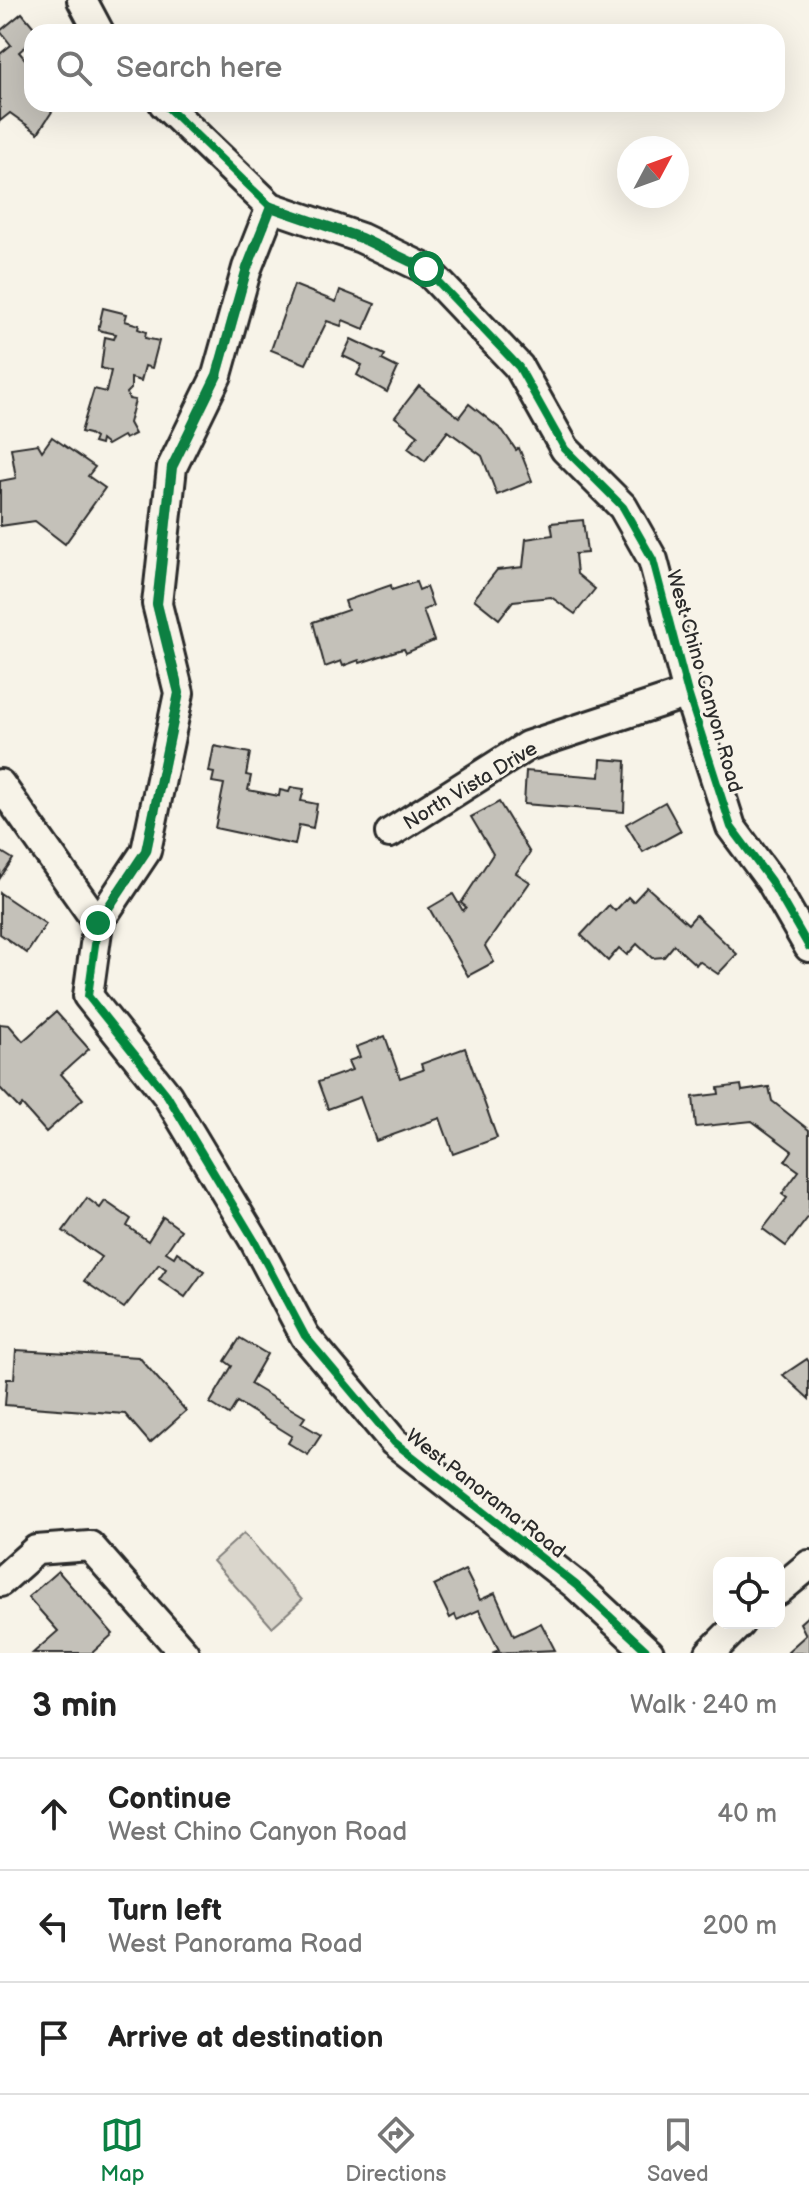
<!DOCTYPE html>
<html lang="en">
<head>
<meta charset="utf-8">
<style>
	body { margin:0; font-family:"Balsamiq Sans",sans-serif; background:#f6f6f6; color:#222 }
	.controls { position:absolute; right:24px; bottom:24px; display:grid; overflow:hidden; border-radius:16px; box-shadow:0 8px 32px #0002 }
	.controls button { width:72px; height:72px; display:grid; place-items:center; padding:0; border:0; border-bottom:2px solid #e0e0e0; background:#fff; color:#222; font:40px sans-serif }
	.compass { position:absolute; left:617px; top:136px; width:72px; height:72px; border-radius:50%; background:#fff; box-shadow:0 8px 32px #0002; rotate:49deg }
	.stop { position:absolute; width:24px; height:24px; margin:-18px; border:6px solid #0b8043; border-radius:50%; background:#fff }
	.stop.end { background:#0b8043; border-color:#fff; box-shadow:0 2px 8px #0008 }
	.list { margin:0; padding:0; list-style:none }
	h2 { display:flex; justify-content:space-between; align-items:center; height:104px; margin:0; padding:0 32px; font-size:34px }
	h2 small { font-size:26px; font-weight:400; color:#767676 }
	.list li { display:grid; grid-template-columns:52px 1fr auto; gap:24px; align-items:center; box-sizing:border-box; height:112px; padding:0 32px; border-top:2px solid #e0e0e0 }
	.list b { display:block; font-size:30px; white-space:nowrap }
	.list p { margin:0; font-size:26px; white-space:nowrap; color:#767676 }
	.list em { font-size:26px; font-style:normal; color:#767676 }
	.icon { flex:none; width:44px; height:44px; fill:none; stroke:currentColor; stroke-width:2; stroke-linecap:round; stroke-linejoin:round }
	.map { position:relative; flex:none; width:809px; height:1653px; overflow:hidden }
	.search { position:absolute; background:#fff; box-shadow:0 8px 32px #0002; left:24px; right:24px; top:24px; height:88px; display:flex; align-items:center; gap:20px; box-sizing:border-box; padding:0 28px; border-radius:24px; color:#767676; font-size:30px }
	.sheet { height:440px; background:#fff }
	nav { display:flex; justify-content:space-around; align-items:center; box-sizing:border-box; height:112px; border-top:2px solid #e0e0e0; background:#fff; font-size:22px; color:#767676 }
	nav a { display:grid; justify-items:center; gap:4px }
	nav .on { color:#0b8043 }
	.map>svg:first-child { display:block }
</style>
</head>
<body>
<div class="map">
<svg width="809" height="1653" viewBox="0 0 809 1653">
	<rect width="100%" height="100%" fill="#f7f3e8"/>
	<filter id="ink" filterUnits="userSpaceOnUse"><feTurbulence type="fractalNoise" baseFrequency=".0125" numOctaves="2"/><feDisplacementMap in="SourceGraphic" scale="16" xChannelSelector="R" yChannelSelector="G"/><feConvolveMatrix kernelMatrix="1 2 1 2 8 2 1 2 1" color-interpolation-filters="sRGB"/></filter>
	<g filter="url(#ink)">
		<polygon fill="#dad6cc" stroke="#82807c" stroke-width="2" points="244,1533 302,1600 272,1627 213,1561"/>
		<g fill="#c4c1b9" stroke="#2b2b2b" stroke-width="2">
			<polygon points="22,13 38,32 32,32 32,41 19,52 32,67 32,104 57,104 38,133 10,113 0,121 0,54 11,45 0,31"/>
			<polygon points="294,285 336,302 340,290 375,304 364,329 343,320 341,326 327,321 306,364 271,350"/>
			<polygon points="103,308 127,314 125,321 139,325 138,329 146,332 145,338 159,341 152,368 145,366 141,381 131,378 131,389 127,393 129,399 135,400 129,423 135,434 125,439 123,436 107,445 101,440 100,445 93,443 95,438 89,434 81,432 94,389 106,392 111,371 101,368 105,337 114,339 116,334 98,330"/>
			<polygon points="351,339 385,355 382,360 398,368 387,392 357,375 362,365 343,356"/>
			<polygon points="419,386 459,417 469,404 503,431 516,450 519,448 532,481 497,495 482,456 448,431 425,461 408,448 418,435 395,417"/>
			<polygon points="52,437 95,467 88,476 105,488 65,544 35,521 0,526 0,481 16,478 11,448 38,444 42,451"/>
			<polygon points="583,520 587,553 575,554 577,574 595,589 575,614 551,597 513,601 499,619 474,599 497,570 523,567 526,539 553,535 551,523"/>
			<polygon points="416,582 419,590 426,587 433,606 423,610 434,641 406,653 404,649 399,650 360,663 359,660 343,666 341,661 325,667 313,622 348,610 345,601 391,585 392,590"/>
			<polygon points="214,746 250,753 246,775 251,776 248,790 279,796 280,790 289,792 291,787 304,789 301,801 317,804 313,828 299,825 295,845 215,828 224,784 212,782 214,773 209,772"/>
			<polygon points="601,759 626,761 624,812 524,804 526,771 600,777"/>
			<polygon points="499,802 530,853 516,873 530,882 485,946 494,962 468,976 429,908 453,894 463,911 466,907 461,903 493,854 471,817"/>
			<polygon points="665,802 681,831 643,852 626,824"/>
			<polygon points="0,851 13,859 0,878"/>
			<polygon points="647,887 688,924 696,915 737,954 718,974 699,961 696,965 674,945 664,957 652,958 637,944 627,955 619,948 608,961 581,935 609,905 615,911 628,897 633,902"/>
			<polygon points="0,893 46,924 27,953 0,934"/>
			<polygon points="56,1012 89,1049 61,1074 83,1099 46,1132 22,1105 19,1108 0,1088 0,1024 9,1025 23,1041"/>
			<polygon points="385,1036 400,1078 423,1070 421,1064 465,1048 497,1138 453,1154 440,1118 376,1141 360,1097 328,1109 318,1082 352,1070 348,1061 360,1057 356,1047"/>
			<polygon points="741,1085 742,1091 769,1087 772,1101 809,1130 809,1216 786,1246 763,1229 787,1198 782,1194 799,1171 785,1161 792,1151 752,1121 696,1127 693,1097 719,1094 718,1088"/>
			<polygon points="87,1198 100,1208 105,1201 131,1219 127,1226 148,1241 163,1217 181,1230 166,1252 174,1257 177,1252 204,1271 185,1297 159,1279 166,1269 159,1264 124,1308 84,1281 101,1257 63,1231"/>
			<polygon points="240,1338 267,1354 250,1384 305,1417 301,1423 321,1435 308,1455 288,1443 292,1436 237,1402 229,1415 210,1403 232,1366 225,1361"/>
			<polygon points="16,1350 139,1357 186,1411 150,1443 125,1414 5,1405 7,1379 14,1379"/>
			<polygon points="807,1359 809,1362 809,1399 783,1375"/>
			<polygon points="465,1570 480,1600 495,1593 514,1636 541,1623 555,1650 492,1653 499,1650 479,1610 457,1620 455,1615 450,1618 434,1585"/>
			<polygon points="58,1571 113,1634 92,1653 33,1653 58,1631 28,1597"/>
			<polygon points="809,1615 809,1653 790,1653 788,1651 806,1635 800,1623"/>
		</g>
		<g fill="none" stroke-linecap="round" stroke-linejoin="round">
			<g stroke="#2b2b2b" stroke-width="34">
				<g id="street">
					<polyline points="82,0 99,32"/>
					<polyline points="164,104 271,207 361,238 426,269 519,367 565,449 623,507 653,560 688,693 731,827 771,881 809,947"/>
					<polyline points="271,207 247,268 217,375 172,467 157,604 179,693 146,851 98,923 88,996 167,1095 254,1240 305,1336 394,1442 576,1585 649,1653"/>
					<polyline points="0,784 98,923"/>
					<polyline points="390,833 527,746 688,693"/>
					<polyline points="0,1582 36,1550 90,1546 184,1653"/>
					<polyline points="779,1590 809,1565"/>
					<polyline points="710,1653 740,1623"/>
				</g>
			</g>
			<use href="#street" stroke="#f7f3e8" stroke-width="28"/>
			<g stroke="#f7f3e8" stroke-width="13">
				<g id="cycleway">
					<polyline points="164,104 271,207 361,238 426,269 519,367 565,449 623,507 653,560 688,693 731,827 771,881 809,947"/>
					<polyline points="271,207 247,268 217,375 172,467 157,604 179,693 146,851 98,923 88,996 167,1095 254,1240 305,1336 394,1442 576,1585 649,1653"/>
				</g>
			</g>
			<use href="#cycleway" stroke="#00873e" stroke-width="8"/>
		</g>
	</g>
	<g fill="none" stroke-linecap="round" stroke-linejoin="round" filter="url(#ink)">
		<polyline stroke="#0b8043" stroke-width="10" points="98,923 146,851 179,693 157,604 172,467 217,375 247,268 271,207 361,238 426,269"/>
	</g>
	<g text-anchor="middle" stroke-width="6" stroke-linejoin="round" paint-order="stroke">
		<g font-size="20" fill="#2b2b2b" stroke="#f7f3e8">
			<text transform="translate(705 681) rotate(74)" y="7">West Chino Canyon Road</text>
			<text transform="translate(470 785) rotate(-31)" y="7">North Vista Drive</text>
			<text transform="translate(486 1493) rotate(38)" y="7">West Panorama Road</text>
		</g>
	</g>
</svg>
<div class="controls">
<button><svg class="icon" aria-label="locate" viewBox="0 0 24 24"><circle cx="12" cy="12" r="6"/><path d="M12 2v4M12 18v4M2 12h4M18 12h4"/></svg></button>
</div>
<svg class="compass" viewBox="-18 -18 36 36"><path d="M0-13l5 13h-10z" fill="#e53935"/><path d="M0 13l5-13h-10z" fill="#767676"/></svg>
<div class="stop" style="left:426px;top:269px"></div>
<div class="stop end" style="left:98px;top:923px"></div>
<div class="search"><svg class="icon" aria-label="search" viewBox="0 0 24 24"><circle cx="10" cy="10" r="6"/><path d="M15 15l6 6"/></svg>Search here</div>
</div>
<section class="sheet">
<h2>3 min<small>Walk · 240 m</small></h2>
<ul class="list">
<li><svg class="icon" aria-label="ahead" viewBox="0 0 24 24"><path d="M12 20V5M6 11l6-6 6 6"/></svg><div><b>Continue</b><p>West Chino Canyon Road</p></div><em>40 m</em></li>
<li><svg class="icon" aria-label="left" viewBox="0 0 24 24"><path d="M17 20v-9H6M10 6l-5 5 5 5"/></svg><div><b>Turn left</b><p>West Panorama Road</p></div><em>200 m</em></li>
<li><svg class="icon" aria-label="arrive" viewBox="0 0 24 24"><path d="M6 21V4h12l-3 4 3 4H6"/></svg><div><b>Arrive at destination</b></div></li>
</ul>
</section>
<nav>
<a class="on"><svg class="icon" aria-label="map" viewBox="0 0 24 24"><path d="M3 6l6-2 6 2 6-2v14l-6 2-6-2-6 2zM9 4v14M15 6v14"/></svg>Map</a>
<a><svg class="icon" aria-label="directions" viewBox="0 0 24 24"><path d="M12 3l9 9-9 9-9-9zM9 14v-3h6M13 9l2 2-2 2"/></svg>Directions</a>
<a><svg class="icon" aria-label="saved" viewBox="0 0 24 24"><path d="M7 4h10v16l-5-4-5 4z"/></svg>Saved</a>
</nav>
</body>
</html>
